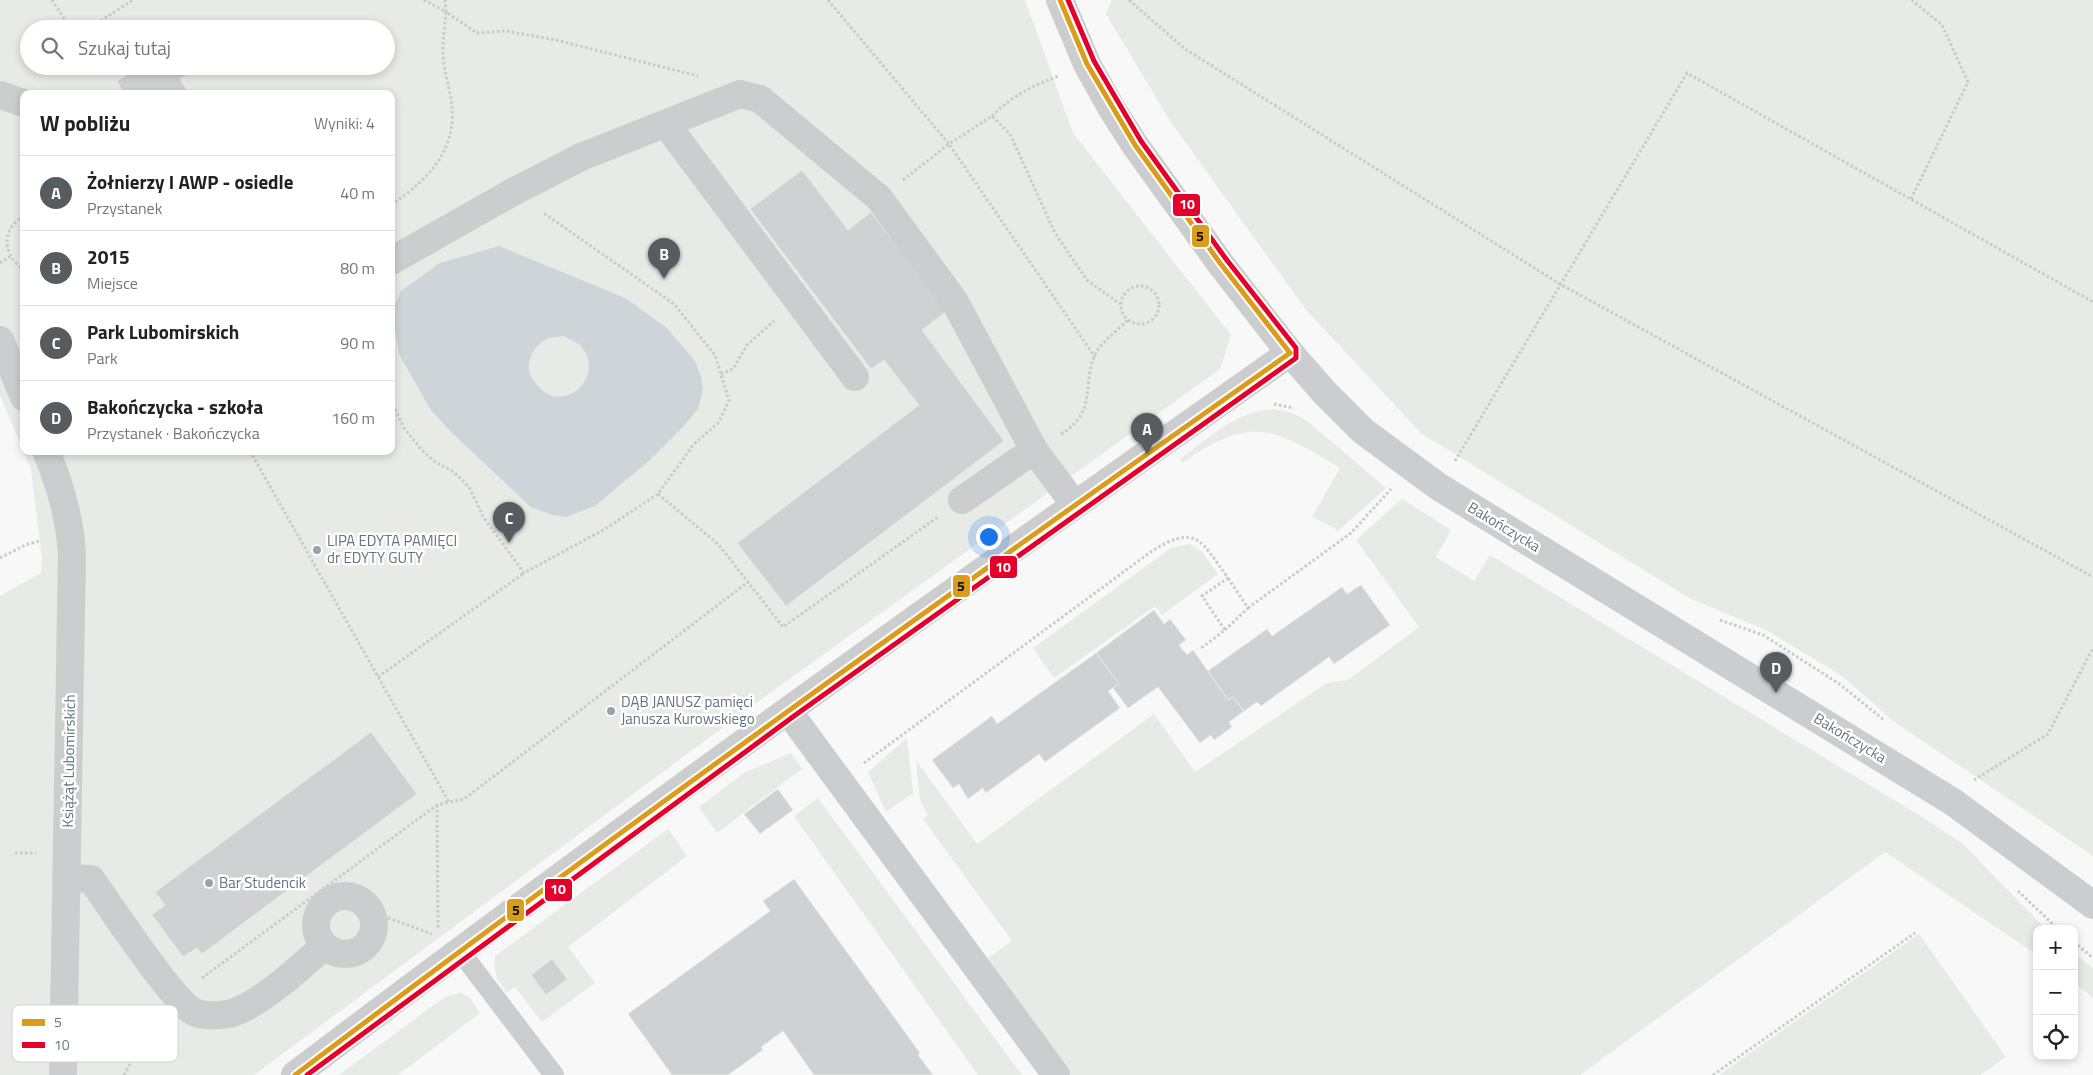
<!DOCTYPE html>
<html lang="pl">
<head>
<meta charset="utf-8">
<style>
	body { margin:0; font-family:"Titillium Web",sans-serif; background:#f2f2f2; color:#222 }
	.controls { position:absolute; right:15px; bottom:15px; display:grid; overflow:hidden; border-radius:10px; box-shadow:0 2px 8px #0003 }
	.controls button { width:45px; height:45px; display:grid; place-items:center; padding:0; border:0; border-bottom:1px solid #e0e0e0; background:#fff; color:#222; font:25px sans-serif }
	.you { position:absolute; left:988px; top:536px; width:18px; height:18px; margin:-12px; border:4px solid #fff; border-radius:50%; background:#1a73e8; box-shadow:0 0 0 8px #1a73e833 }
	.badge { display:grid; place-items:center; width:32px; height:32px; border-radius:50%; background:#575c60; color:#fff; font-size:16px; font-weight:700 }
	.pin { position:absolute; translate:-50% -41px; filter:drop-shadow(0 1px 2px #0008) }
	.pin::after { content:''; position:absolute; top:26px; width:18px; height:15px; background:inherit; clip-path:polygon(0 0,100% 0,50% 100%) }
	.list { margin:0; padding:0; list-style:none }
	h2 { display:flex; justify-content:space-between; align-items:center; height:65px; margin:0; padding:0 20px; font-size:21px }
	h2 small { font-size:16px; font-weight:400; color:#767676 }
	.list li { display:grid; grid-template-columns:32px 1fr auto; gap:15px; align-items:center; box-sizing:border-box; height:75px; padding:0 20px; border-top:1px solid #e0e0e0 }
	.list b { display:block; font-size:19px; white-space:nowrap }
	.list p { margin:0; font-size:16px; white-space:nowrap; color:#767676 }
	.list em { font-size:16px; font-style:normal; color:#767676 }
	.icon { flex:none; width:28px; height:28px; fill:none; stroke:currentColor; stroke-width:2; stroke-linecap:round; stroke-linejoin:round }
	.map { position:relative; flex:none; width:2093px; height:1075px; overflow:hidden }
	.search { position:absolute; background:#fff; box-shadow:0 2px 8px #0003; left:20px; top:20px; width:375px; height:55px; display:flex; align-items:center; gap:12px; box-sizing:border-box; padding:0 18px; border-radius:28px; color:#767676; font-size:19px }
	.panel { position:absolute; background:#fff; box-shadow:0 2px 8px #0003; left:20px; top:90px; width:375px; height:365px; border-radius:10px }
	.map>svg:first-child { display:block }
</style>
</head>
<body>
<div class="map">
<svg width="2093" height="1075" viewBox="0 0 2093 1075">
	<rect width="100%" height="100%" fill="#f8f8f8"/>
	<g fill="#e7eae5" fill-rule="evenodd">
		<path d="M0 0H1025L1073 133 1231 335 1220 369 741 714 254 1075H0V596L41 573 42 558 31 469 0 395ZM29 29H386V66H29ZM24 94H391V451H24Z"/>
		<polygon points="1112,0 2093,0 2093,856 1892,720 1842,676 1766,630 1691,599 1422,434 1307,311 1170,121 1106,14"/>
		<path d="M1275 409 1292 413 1306 420 1386 488 1337 532 1335 528 1312 517 1340 468C1273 427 1251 415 1182 463L1180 459C1210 437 1237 410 1275 409Z"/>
		<polygon points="1402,499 1451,530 1436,557 1474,581 1490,555 1927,820 1962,843 2046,929 2037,929 2037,955 1885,852 1580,1075 1069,1075 988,958 1012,941 923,819 928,815 920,801 916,760 977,844 1154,714 1195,772 1327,683 1348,680 1419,627 1356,540"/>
		<polygon points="1190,544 1203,553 1218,574 1162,615 1155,606 1054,678 1033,648 1171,548"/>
		<polygon points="907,738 913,793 886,812 868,772"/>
		<polygon points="791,753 802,769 717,833 699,807 744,773"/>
		<polygon points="818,798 1001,1047 1022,1075 978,1075 794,816"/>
		<path d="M668 829 687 856 568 947 595 983 542 1022 515 987 507 993C497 980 493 973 495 956Z"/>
		<polygon points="1919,934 2006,1057 1980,1075 1719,1075"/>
		<polygon points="2074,953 2093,968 2093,998 2074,982"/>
		<polygon points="461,993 469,997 480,1013 398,1075 339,1075 446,996"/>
	</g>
	<path fill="#cdd5d8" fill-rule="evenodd" d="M499 246 625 298 667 328 695 361 701 376 703 389 698 409 682 428 650 460 595 506 566 517 552 515 531 507 453 434 431 410 399 354 392 311 401 291 440 263ZM564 336C569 339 577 342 581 346 609 378 556 424 531 376 524 364 534 345 545 340 550 337 558 337 564 336Z"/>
	<g fill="#cfd1d2" stroke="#e8e8e8">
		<polygon points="142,66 148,74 160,66 195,66 197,69 180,79 189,94 115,94 122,90 117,81"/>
		<polygon points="802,170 848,230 871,212 947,311 922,330 1004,441 786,606 737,543 919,405 884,360 871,369 750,209"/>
		<polygon points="1361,585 1390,625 1334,664 1329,657 1261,706 1257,702 1244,711 1233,697 1228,700 1208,671 1267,629 1272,636 1342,587 1347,594"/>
		<polygon points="1154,610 1164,624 1170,619 1186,640 1179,645 1187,655 1193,650 1228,700 1233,697 1244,711 1229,722 1232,727 1214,740 1211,735 1200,743 1158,687 1128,708 1113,688 1119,684 1096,653"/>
		<polygon points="1096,653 1119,684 1108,691 1120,708 1045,762 1039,754 986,793 983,788 968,799 959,784 953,788 932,760 992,716 997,724"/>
		<polygon points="371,732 417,794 202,954 197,948 183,957 152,915 165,905 155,892"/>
		<polygon points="778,789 793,810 760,834 744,814"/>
		<polygon points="794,879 920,1053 918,1055 933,1075 814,1075 783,1031 761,1047 763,1050 728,1075 672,1075 628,1014 770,911 763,901"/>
		<polygon points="552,959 567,979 546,995 531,975"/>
	</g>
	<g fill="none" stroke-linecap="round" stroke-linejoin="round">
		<g stroke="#c9cacb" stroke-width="3" stroke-dasharray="2.5 2.5" stroke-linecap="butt">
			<polyline points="52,0 71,29"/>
			<polyline points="424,0 446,12 445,0"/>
			<polyline points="828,0 949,144 992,116 1010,134 1055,233 1087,280 1120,304"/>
			<polyline points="1129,0 1185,49 1560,284 2093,577"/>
			<polyline points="88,29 133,0"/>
			<path d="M992 116C1012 96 1033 85 1059 76"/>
			<polyline points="903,180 949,144 1095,357"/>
			<polyline points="1911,199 1968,82 1942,25 1912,0"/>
			<path d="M391 205C426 181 456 153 452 106 450 88 443 69 443 50 443 37 445 24 446 12L477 33 506 31 556 40 698 76"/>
			<path d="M24 216C1 228 2 257 24 269"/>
			<polyline points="0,263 10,257"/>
			<circle cx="1140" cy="305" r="19"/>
			<polyline points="721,374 733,369 747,345 774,321"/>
			<polyline points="391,400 404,428 421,449 435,462 454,472 469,487 484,518 524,573 605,529 658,494 694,444 719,422 729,400 715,355 674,304 542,212"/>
			<polyline points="1274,404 1294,408"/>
			<path d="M1061 434C1100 411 1080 380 1097 351 1104 340 1118 330 1128 320"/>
			<polyline points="250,451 449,802 464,799 748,582 783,627 938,517"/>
			<polyline points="1455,461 1687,73 2093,302"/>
			<polyline points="658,494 718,544 748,582"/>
			<polyline points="0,558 25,545 39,541"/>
			<polyline points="1248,608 1351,533 1391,489"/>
			<polyline points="1720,620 1763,635 1838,683 1884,720"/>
			<polyline points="1225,630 1248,608 1228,578"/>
			<polyline points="378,677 524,573"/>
			<path d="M864 763 1152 551C1197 523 1201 541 1228 578L1202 596 1225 630 1200 649"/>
			<polyline points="1974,780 2048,734 2093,648"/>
			<polyline points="437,805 438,929"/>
			<polyline points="15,853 36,853"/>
			<polyline points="2018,891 2058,929"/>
			<polyline points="373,917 388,918 432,934"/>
			<polyline points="2074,942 2093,958"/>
			<polyline points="202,978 437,805 449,802"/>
			<polyline points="124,1075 156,1018"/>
			<polyline points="1713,1075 1915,933"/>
		</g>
		<polyline stroke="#cbcdce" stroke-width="20" points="460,951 554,1075"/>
		<g stroke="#cbcdce" stroke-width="28">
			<polyline points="0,95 24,103"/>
			<polyline points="666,124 855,377"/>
			<polyline points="391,261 513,192 581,157 740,94 760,99 879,198 955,302 1034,450 1075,505"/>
			<polyline points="0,340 24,397"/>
			<path d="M46 451C61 486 70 518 72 555L63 1075"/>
			<polyline points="962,500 1034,450"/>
			<path d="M66 878 91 879C109 904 172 1001 194 1012 205 1017 224 1016 235 1012 264 1001 301 967 324 946"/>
			<circle cx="345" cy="925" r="29"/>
		</g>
		<g stroke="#cbcdce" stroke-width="28">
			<polyline points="788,711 1056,1075"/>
			<path d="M295 1075C622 827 955 589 1290 353"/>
		</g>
		<polyline stroke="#cbcdce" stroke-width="28" points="1060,0 1087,64 1112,109 1135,145 1220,263 1290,353 1325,393 1363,431 1439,487 1953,802 2093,905"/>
		<g stroke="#fff" stroke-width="9">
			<path id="bus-1" d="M295 1075C622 828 955 589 1290 353L1220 263 1135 145 1087 64 1060 0"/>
		</g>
		<g stroke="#fff" stroke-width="9">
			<polyline id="bus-2" points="307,1075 794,716 1296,358 1296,348 1226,259 1141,141 1094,61 1068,0"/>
		</g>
		<use href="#bus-1" stroke="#da9c1a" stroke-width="5"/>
		<use href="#bus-2" stroke="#e4002b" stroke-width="5"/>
	</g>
	<g fill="#98a2ab" stroke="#fff" stroke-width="2">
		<circle cx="317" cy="550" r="5"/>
		<circle cx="611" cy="711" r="5"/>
		<circle cx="209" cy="883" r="5"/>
	</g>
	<g text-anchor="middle" stroke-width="5" stroke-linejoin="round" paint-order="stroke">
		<g font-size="15" fill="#647481" stroke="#fff">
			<text transform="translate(1504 527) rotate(31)" y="5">Bakończycka</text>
			<text transform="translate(1850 738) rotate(31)" y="5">Bakończycka</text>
			<text transform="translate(69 761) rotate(-89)" y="5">Książąt Lubomirskich</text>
		</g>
		<g font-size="15" fill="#647481" stroke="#fff" text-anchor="start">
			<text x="327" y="546">LIPA EDYTA PAMIĘCI<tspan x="327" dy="17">dr EDYTY GUTY</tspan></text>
			<text x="621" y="707">DĄB JANUSZ pamięci<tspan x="621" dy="17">Janusza Kurowskiego</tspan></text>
			<text x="219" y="888">Bar Studencik</text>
		</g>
	</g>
	<rect x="12" y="1005" width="166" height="57" rx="8" fill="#fff" stroke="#d0d5d9" stroke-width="1"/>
	<rect x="22" y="1019" width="23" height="7" fill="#da9c1a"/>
	<rect x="22" y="1042" width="23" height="6" fill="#e4002b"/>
	<g font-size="14" fill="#647481">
		<text x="54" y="1027">5</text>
		<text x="54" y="1050">10</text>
	</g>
	<g stroke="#fff" stroke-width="2">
		<rect x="1172" y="193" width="29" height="24" rx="5" fill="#e4002b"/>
		<rect x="1191" y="224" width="19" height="24" rx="5" fill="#da9c1a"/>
		<rect x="989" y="555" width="29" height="24" rx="5" fill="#e4002b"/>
		<rect x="952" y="574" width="19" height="24" rx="5" fill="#da9c1a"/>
		<rect x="544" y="878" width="29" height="24" rx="5" fill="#e4002b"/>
		<rect x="506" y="898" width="19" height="24" rx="5" fill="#da9c1a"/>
	</g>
	<g font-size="14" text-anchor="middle" font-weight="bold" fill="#fff">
		<text x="1187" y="209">10</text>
		<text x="1003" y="572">10</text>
		<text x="558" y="894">10</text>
	</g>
	<g font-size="14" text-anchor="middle" font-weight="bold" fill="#111">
		<text x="1200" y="241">5</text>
		<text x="961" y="591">5</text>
		<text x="516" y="915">5</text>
	</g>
</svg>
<div class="controls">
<button>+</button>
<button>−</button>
<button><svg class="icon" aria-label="locate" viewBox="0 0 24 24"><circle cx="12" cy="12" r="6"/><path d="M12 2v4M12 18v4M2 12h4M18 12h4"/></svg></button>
</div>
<div class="you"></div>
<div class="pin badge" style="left:1147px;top:454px">A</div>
<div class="pin badge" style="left:664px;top:279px">B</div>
<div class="pin badge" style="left:509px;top:543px">C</div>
<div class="pin badge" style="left:1776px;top:693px">D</div>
<div class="search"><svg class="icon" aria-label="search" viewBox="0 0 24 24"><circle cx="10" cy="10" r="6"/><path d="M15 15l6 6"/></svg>Szukaj tutaj</div>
<section class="panel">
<h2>W pobliżu<small>Wyniki: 4</small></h2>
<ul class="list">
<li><span class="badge">A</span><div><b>Żołnierzy I AWP - osiedle</b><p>Przystanek</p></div><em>40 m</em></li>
<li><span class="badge">B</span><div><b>2015</b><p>Miejsce</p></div><em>80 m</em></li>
<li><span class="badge">C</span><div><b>Park Lubomirskich</b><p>Park</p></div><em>90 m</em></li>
<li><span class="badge">D</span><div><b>Bakończycka - szkoła</b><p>Przystanek · Bakończycka</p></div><em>160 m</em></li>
</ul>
</section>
</div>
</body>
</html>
